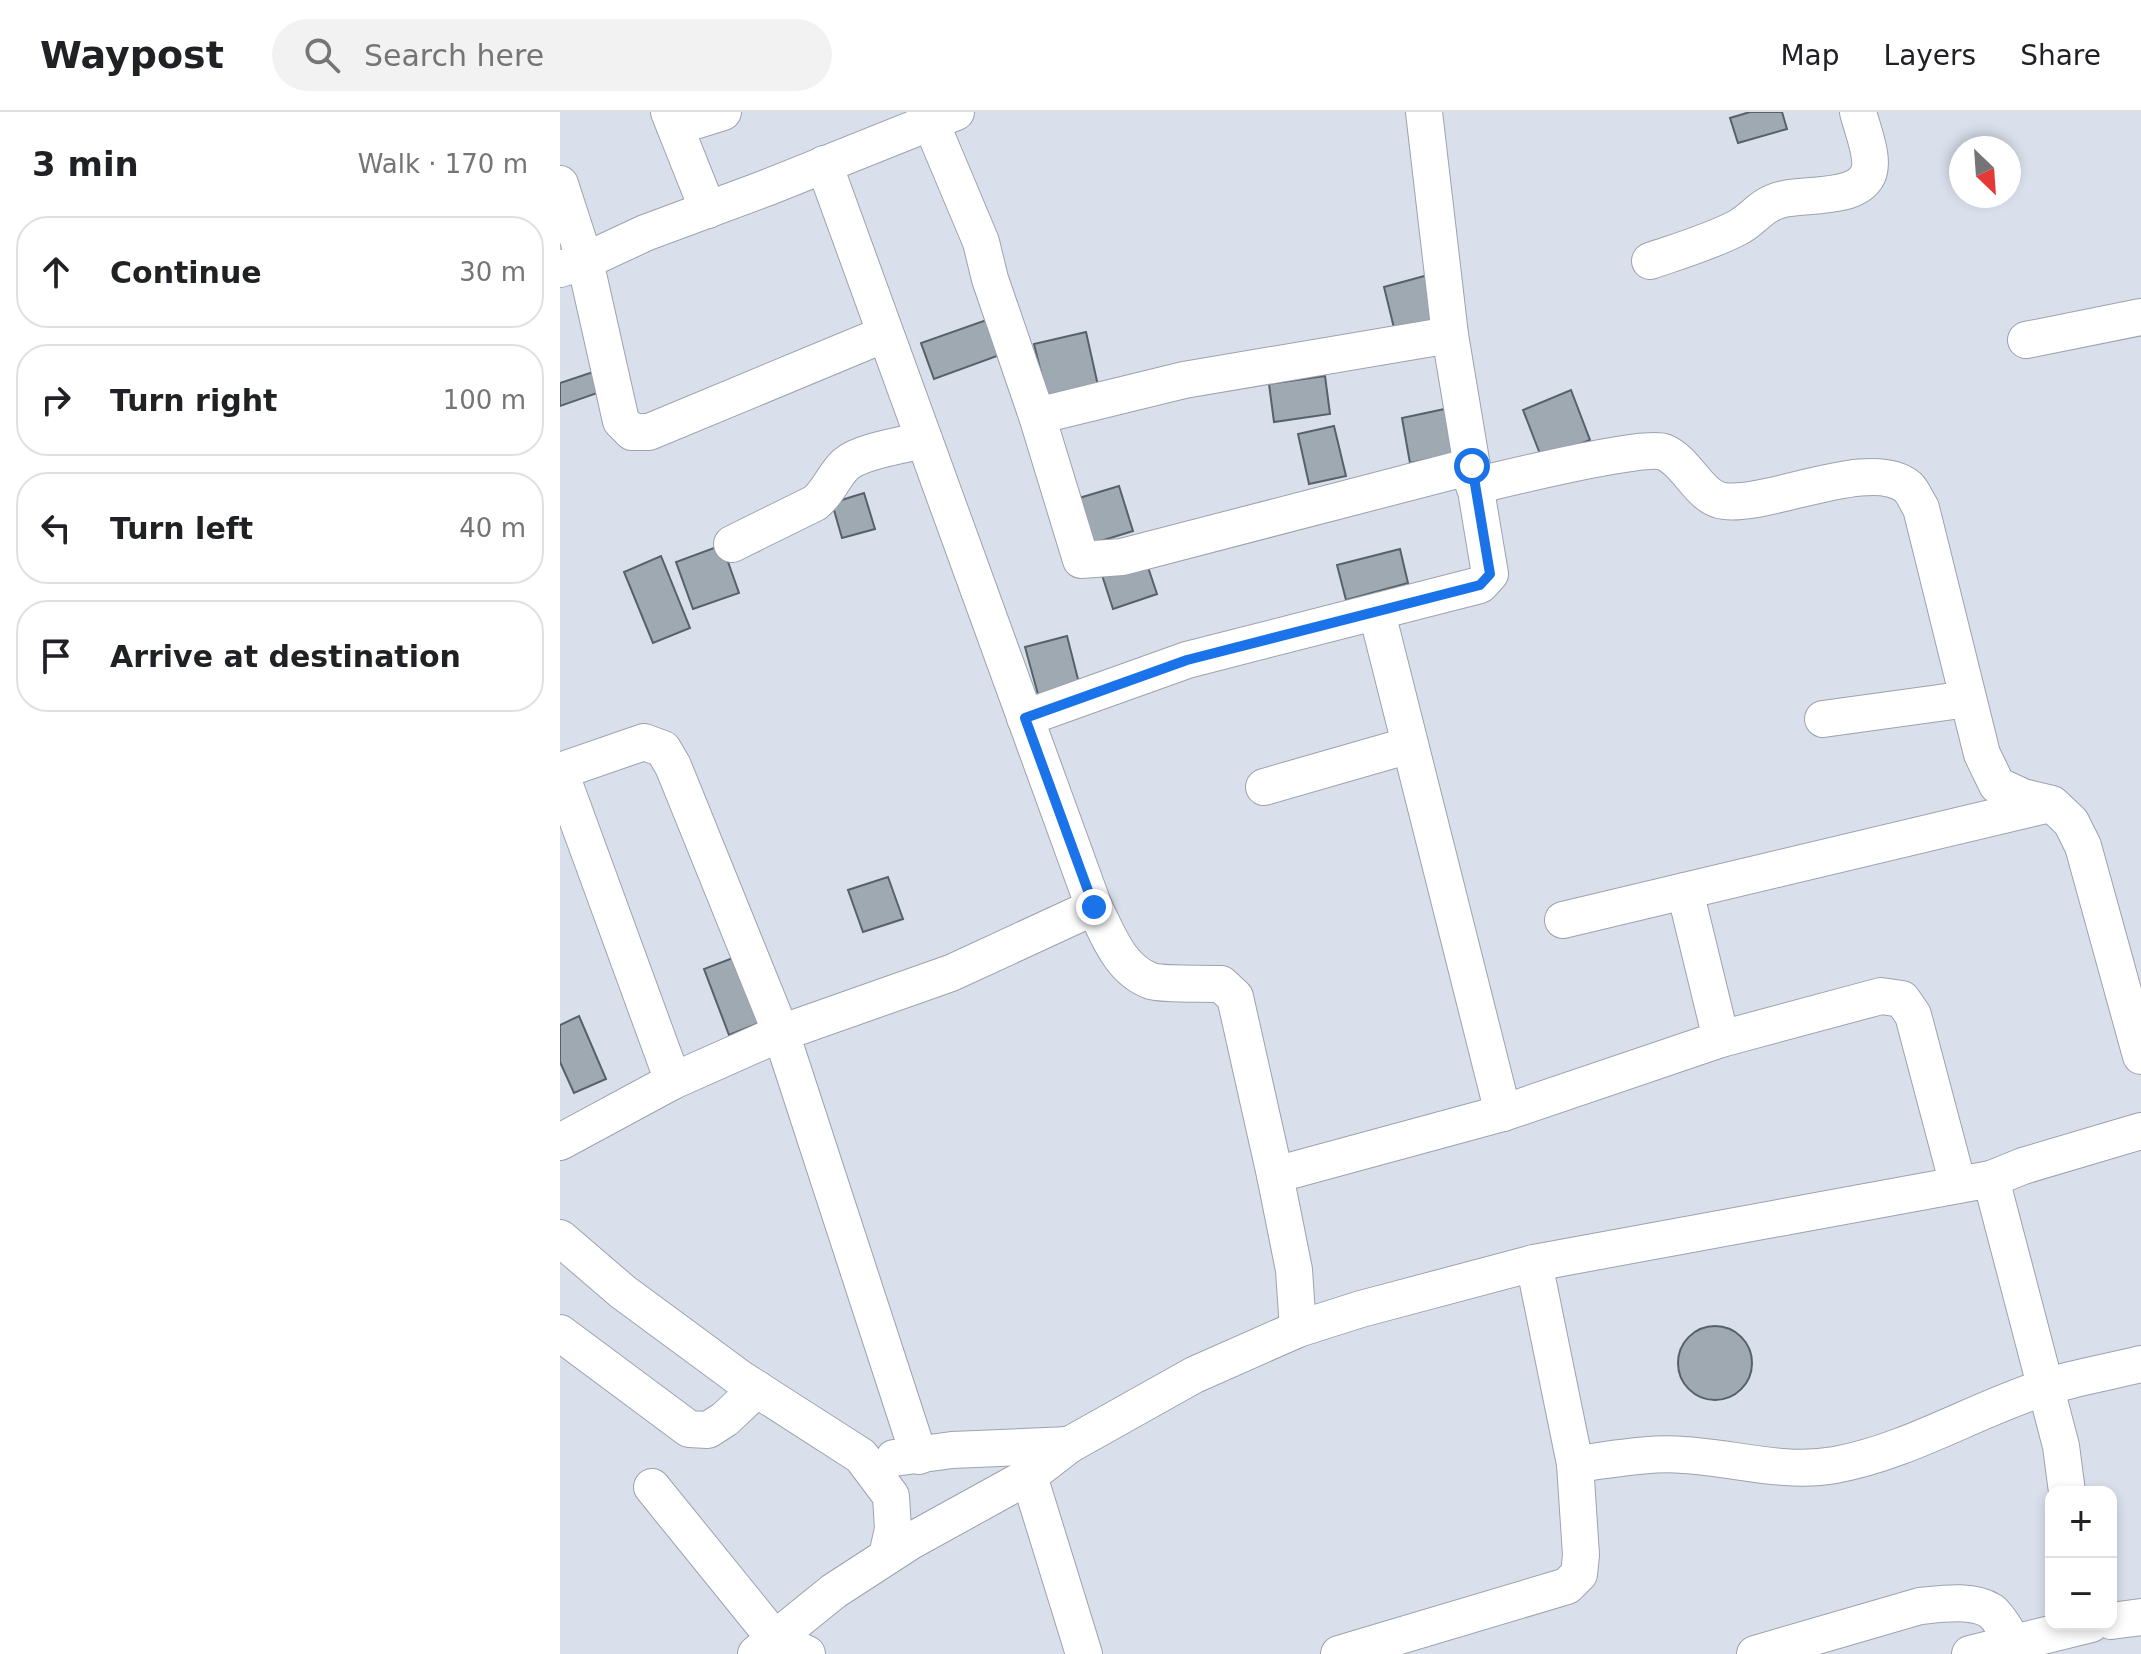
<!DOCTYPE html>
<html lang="en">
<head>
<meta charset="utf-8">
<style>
	body { margin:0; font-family:"DejaVu Sans",sans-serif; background:#f2f2f2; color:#202124 }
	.controls { position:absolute; right:24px; bottom:24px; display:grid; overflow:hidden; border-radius:16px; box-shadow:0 4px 12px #0003 }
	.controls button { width:72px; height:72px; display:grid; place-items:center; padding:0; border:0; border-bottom:2px solid #e0e0e0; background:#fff; color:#202124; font:40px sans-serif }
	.compass { position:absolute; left:1389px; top:24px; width:72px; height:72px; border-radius:50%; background:#fff; box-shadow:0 4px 12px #0003; rotate:155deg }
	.stop { position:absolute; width:24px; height:24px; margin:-18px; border:6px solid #1a73e8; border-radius:50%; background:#fff }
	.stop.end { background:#1a73e8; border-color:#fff; box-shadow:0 2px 8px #0008 }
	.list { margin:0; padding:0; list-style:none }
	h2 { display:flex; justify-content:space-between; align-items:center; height:104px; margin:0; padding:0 32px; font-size:34px }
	h2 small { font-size:26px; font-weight:400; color:#757577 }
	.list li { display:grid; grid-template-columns:52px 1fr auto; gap:24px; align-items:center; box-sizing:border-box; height:112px; margin:0 16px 16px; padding:0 16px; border:2px solid #e0e0e0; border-radius:32px }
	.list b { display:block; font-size:30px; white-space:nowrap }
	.list em { font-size:26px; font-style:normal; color:#757577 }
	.icon { flex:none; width:44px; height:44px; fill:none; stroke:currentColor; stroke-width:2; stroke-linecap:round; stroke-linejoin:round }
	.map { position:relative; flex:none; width:1581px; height:1542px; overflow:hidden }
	header { display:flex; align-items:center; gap:48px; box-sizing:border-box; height:112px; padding:0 40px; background:#fff; border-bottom:2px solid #e0e0e0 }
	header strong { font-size:38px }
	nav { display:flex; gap:44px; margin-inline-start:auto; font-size:28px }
	.search { width:560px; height:72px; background:#f2f2f2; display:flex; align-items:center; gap:20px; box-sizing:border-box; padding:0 28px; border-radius:44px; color:#757577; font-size:30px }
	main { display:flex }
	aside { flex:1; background:#fff }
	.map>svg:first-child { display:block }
</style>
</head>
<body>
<header>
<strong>Waypost</strong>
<div class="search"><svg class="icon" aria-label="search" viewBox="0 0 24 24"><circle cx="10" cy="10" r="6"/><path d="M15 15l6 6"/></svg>Search here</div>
<nav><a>Map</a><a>Layers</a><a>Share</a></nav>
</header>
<main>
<aside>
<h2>3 min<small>Walk · 170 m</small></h2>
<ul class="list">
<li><svg class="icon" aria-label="ahead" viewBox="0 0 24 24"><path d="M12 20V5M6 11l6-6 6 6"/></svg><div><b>Continue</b></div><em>30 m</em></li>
<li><svg class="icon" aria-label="right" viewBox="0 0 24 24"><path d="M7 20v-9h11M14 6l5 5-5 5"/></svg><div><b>Turn right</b></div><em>100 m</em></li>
<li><svg class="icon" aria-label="left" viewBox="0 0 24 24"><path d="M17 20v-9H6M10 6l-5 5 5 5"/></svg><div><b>Turn left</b></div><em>40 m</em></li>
<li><svg class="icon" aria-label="arrive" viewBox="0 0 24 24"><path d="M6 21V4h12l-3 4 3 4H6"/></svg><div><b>Arrive at destination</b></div></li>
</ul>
</aside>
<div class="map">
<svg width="1581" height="1542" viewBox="0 0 1581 1542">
	<rect width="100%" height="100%" fill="#d9e0ec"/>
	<g fill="#9ea9b2" stroke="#57616a" stroke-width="2">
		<polygon points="1190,0 1222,0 1227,17 1178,31 1170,6"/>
		<polygon points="868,163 880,209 835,220 824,175"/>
		<polygon points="435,205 448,240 374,267 361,231"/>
		<polygon points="526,220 539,278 488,289 474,232"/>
		<polygon points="39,258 46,278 0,294 0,271"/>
		<polygon points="765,264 770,302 714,310 709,272"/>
		<polygon points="1011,278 1030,328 982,347 963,298"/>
		<polygon points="894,295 903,340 850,351 842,306"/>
		<polygon points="774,314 786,364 749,372 738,322"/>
		<polygon points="559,374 573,419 531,432 516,387"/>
		<polygon points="304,381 315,417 282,426 272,391"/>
		<polygon points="162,433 179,481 133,497 116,450"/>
		<polygon points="840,437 848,471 786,488 777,453"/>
		<polygon points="101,444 130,516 93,531 64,460"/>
		<polygon points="585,446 597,482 553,497 541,460"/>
		<polygon points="507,524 520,575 479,586 465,535"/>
		<polygon points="328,765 343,807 303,820 288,778"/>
		<polygon points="183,842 207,908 169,923 144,857"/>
		<polygon points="19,904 46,967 14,981 0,950 0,913"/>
		<circle cx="1155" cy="1251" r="37"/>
	</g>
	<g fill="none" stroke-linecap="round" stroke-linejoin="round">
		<g stroke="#9ca2ae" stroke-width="38">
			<g id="street">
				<polyline points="109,0 148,98"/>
				<polyline points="371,11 421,130 430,167 477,304 521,448 562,445 912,354"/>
				<polyline points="115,15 163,0"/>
				<path d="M264 52 534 795C548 822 559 857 591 869 604 873 644 871 661 872L675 885 715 1063 734 1158 738 1217"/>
				<polyline points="0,72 25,149 61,309 72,320 89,320 325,222"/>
				<path d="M1090 149C1119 139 1150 130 1177 116 1195 107 1200 92 1224 87 1246 82 1292 87 1306 66 1317 51 1302 17 1298 0"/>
				<polyline points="0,157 25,149 85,121 206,76 396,0"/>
				<polyline points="1466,228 1581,205"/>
				<polyline points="477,304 624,268 890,223"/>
				<path d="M914 374C944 367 1085 332 1104 340 1128 350 1139 386 1164 389 1209 395 1311 344 1348 375 1353 380 1357 390 1361 396L1422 642 1437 673 1463 685 1492 692 1511 710 1523 734 1581 944"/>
				<path d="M172 432 255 391C269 380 273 364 286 352 301 339 343 333 364 328"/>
				<polyline points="817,501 943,1001"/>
				<polyline points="465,606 627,548 920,473 930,462 890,223 864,0"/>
				<polyline points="1263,607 1408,587"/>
				<polyline points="0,659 84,630 103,637 113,654 221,921 359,1344"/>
				<polyline points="0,660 113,969"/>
				<polyline points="704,675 850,633"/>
				<polyline points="1125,779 1161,927"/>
				<polyline points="1003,808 1490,692"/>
				<polyline points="0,1030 113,969 221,921 391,861 534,795"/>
				<polyline points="715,1063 943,1001 1161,927 1321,884 1342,887 1353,903 1398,1073"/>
				<polyline points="1431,1067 1501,1334 1507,1380"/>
				<polyline points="0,1126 63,1180 181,1267 301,1344 331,1384 333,1417 327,1444"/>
				<polyline points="0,1221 129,1317 148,1318 165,1307 197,1277"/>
				<polyline points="334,1346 392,1338 509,1333"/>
				<path d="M1015 1352C1050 1348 1088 1340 1124 1343 1175 1346 1224 1362 1275 1353 1350 1339 1414 1298 1486 1275 1517 1265 1550 1260 1581 1252"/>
				<polyline points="469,1364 524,1542"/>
				<polyline points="92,1375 215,1527 247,1542"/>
				<polyline points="1551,1509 1581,1505"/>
				<polyline points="196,1542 274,1479 351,1429 469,1364 509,1333 634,1263 738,1217 801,1197 974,1151 1431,1067 1463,1054 1581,1019"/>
				<polyline points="779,1542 1007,1474 1019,1462 1021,1443 1015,1352 974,1151"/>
				<path d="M1195 1542 1360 1494C1381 1492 1412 1487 1431 1499 1440 1506 1448 1522 1454 1531"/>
				<polyline points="1410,1542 1531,1512"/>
			</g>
		</g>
		<use href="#street" stroke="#fff" stroke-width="36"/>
	</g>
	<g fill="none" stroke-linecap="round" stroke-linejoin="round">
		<polyline stroke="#1a73e8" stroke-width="10" points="534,795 465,606 627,548 920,473 930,462 912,354"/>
	</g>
</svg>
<div class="controls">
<button>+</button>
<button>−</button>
</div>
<svg class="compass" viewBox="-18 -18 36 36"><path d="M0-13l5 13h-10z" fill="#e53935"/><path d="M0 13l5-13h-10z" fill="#757577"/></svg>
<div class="stop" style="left:912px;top:354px"></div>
<div class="stop end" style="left:534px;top:795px"></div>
</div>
</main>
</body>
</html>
